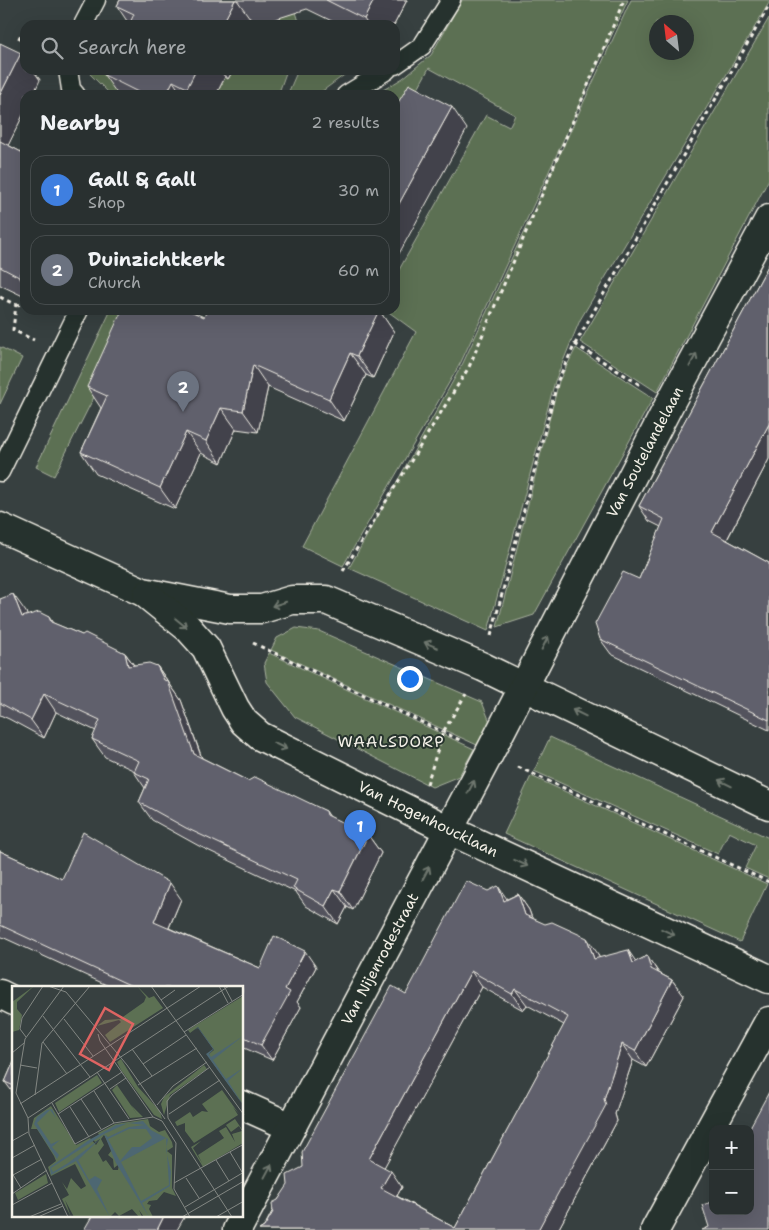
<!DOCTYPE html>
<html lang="en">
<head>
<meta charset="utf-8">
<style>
	body { margin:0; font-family:"Shantell Sans",sans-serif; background:#353c3c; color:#f1f3f6 }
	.controls { position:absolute; right:15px; bottom:15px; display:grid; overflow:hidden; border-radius:10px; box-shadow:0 5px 20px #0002 }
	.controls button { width:45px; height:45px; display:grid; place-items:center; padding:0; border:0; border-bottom:1px solid #454b4c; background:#293030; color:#f1f3f6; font:25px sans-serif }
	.compass { position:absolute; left:649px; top:15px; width:45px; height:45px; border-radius:50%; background:#293030; box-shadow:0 5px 20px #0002; rotate:332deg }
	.you { position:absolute; left:409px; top:678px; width:18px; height:18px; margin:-12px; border:4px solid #fff; border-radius:50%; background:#1a73e8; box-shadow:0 0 0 8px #1a73e833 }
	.badge { display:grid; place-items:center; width:32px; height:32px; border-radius:50%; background:#ffd166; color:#fff; font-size:16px; font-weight:700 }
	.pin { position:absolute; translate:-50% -41px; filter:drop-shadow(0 1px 2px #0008) }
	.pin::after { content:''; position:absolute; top:26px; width:18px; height:15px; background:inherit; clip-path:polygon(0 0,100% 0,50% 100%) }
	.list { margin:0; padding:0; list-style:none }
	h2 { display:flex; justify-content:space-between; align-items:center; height:65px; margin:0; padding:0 20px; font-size:21px }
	h2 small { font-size:16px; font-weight:400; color:#a5a9ab }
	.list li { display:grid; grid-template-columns:32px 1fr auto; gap:15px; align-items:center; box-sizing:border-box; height:70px; margin:0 10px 10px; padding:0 10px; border:1px solid #454b4c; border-radius:15px }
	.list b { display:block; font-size:19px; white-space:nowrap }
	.list p { margin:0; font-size:16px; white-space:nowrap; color:#a5a9ab }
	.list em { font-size:16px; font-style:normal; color:#a5a9ab }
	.icon { flex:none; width:28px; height:28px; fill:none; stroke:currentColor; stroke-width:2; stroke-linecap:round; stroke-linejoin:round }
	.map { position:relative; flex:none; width:769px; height:1230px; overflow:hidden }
	.search { position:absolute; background:#293030; box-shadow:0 5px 20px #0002; left:20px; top:20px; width:380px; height:55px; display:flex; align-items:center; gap:12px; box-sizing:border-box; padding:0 18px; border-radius:15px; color:#a5a9ab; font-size:19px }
	.panel { position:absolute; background:#293030; box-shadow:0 5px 20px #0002; left:20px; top:90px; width:380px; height:225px; border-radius:15px }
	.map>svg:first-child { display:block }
</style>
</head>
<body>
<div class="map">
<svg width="769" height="1230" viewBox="0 0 769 1230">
	<rect width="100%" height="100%" fill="#374040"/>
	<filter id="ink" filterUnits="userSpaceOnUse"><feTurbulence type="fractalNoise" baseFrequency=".02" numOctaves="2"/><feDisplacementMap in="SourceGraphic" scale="10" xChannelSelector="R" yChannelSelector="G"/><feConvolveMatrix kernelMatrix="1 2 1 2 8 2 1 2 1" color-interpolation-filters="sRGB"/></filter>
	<g filter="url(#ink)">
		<g fill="#5c7053" stroke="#a8b09e" fill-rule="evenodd">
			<polygon points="462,0 628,0 461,362 343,566 302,546 416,332 386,310 395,310 395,277 486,115 509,127 515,115 429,68 395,130 395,95 375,95 403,78 431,55"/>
			<path d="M631 0H769V3L580 320 555 381 488 631 349 568 463 363ZM656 22H686V52H656Z"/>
			<polygon points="296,12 300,25 257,25"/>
			<polygon points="769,18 769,179 657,392 580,342"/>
			<polygon points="91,70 139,70 127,95 111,95 90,74"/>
			<polygon points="233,70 287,70 278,95 216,95 225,77 228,79"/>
			<polygon points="298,70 351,70 317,95 290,95 289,91"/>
			<polygon points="111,310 138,310 54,476 36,467"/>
			<polygon points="0,347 22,358 0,404"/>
			<polygon points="576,348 653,398 534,615 497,627 559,381"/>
			<polygon points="296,628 319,631 482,702 490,722 477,745 271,650 277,638"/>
			<polygon points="269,653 474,749 459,776 432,787 295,717 267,682 264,663"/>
			<polygon points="550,737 769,838 769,879 745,868 756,845 729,832 718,854 534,771"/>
			<polygon points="531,776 767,884 740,942 504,834"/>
		</g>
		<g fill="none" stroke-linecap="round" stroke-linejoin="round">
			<g stroke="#f4f1e8" stroke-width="21">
				<g id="service">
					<polyline points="83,25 96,0"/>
					<polyline points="395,65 422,46 451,0"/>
					<polyline points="68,70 71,89 76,95"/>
					<polyline points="346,95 387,70"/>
					<polyline points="0,472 79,310"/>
				</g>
			</g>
			<g stroke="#f4f1e8" stroke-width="31">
				<g id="minor">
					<polyline points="0,527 143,592 230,609 262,609 292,600 326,600 483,667 769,805"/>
					<polyline points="147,595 188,628 206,648 235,708 244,722 260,736 449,830 769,979"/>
					<polyline points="0,994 14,1001"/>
					<polyline points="242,1105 291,1127"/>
					<polyline points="237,1230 489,754 670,403 769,219"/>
					<polyline points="655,1230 769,1021"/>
				</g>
			</g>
			<g stroke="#f4f1e8" stroke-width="3" stroke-dasharray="4 4" stroke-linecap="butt">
				<polyline points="18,37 25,40"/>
				<polyline points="0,297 16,305 13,330 34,340"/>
				<polyline points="16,305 25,304"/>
				<polyline points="35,310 39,312 41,310"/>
				<polyline points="575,344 642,386"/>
				<polyline points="343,571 469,367 624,0"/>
				<polyline points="491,636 558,380 575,344 769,6"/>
				<polyline points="253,643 460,740"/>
				<polyline points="518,767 769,882"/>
				<polyline points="427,784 443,732 466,694"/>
			</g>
			<use href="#service" stroke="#26332d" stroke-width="18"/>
			<use href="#minor" stroke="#26332d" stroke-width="28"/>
		</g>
		<g fill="#53535d" stroke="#f4f1e8" fill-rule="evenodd">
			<polygon points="120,0 407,0 394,25 340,25 307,9 257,25 129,25 129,24 117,6"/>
			<polygon points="0,43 25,70 33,70 40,80 25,95 25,111 8,145 25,154 25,297 0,285"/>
			<polygon points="107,70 233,70 228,79 225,77 216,95 118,95 104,75"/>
			<polygon points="769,264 769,459 727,540 769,563 769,730 611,654 600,639 639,579 661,527 649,521 639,506"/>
			<polygon points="379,310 394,332 373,378 366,375 344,421 268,387 258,432 236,429 221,463 201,453 175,509 96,474 81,452 101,408 87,387 204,317"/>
			<polygon points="0,599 26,612 27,616 49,617 53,623 125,653 134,665 157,666 181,700 202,758 248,781 326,811 330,817 368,835 381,853 353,910 347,907 338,924 306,906 296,892 199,846 152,820 139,802 145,788 134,772 135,771 105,757 92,739 96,731 56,712 44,738 9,719 0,715"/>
			<polygon points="0,851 62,879 181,899 169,928 260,968 316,967 297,1002 301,1007 272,1060 242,1047 242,988 113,988 0,936"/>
			<path d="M518 894 529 910 532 918 598 954 599 958 636 962 647 956 659 973 672 980 684 996 646 1067 633 1060 615 1114 617 1121 558 1230H259L264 1227 278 1200 303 1167 406 994 507 899ZM482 987 523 1010 527 1005 564 1025 455 1228 397 1196 402 1187 384 1167Z"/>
			<polygon points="14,1061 14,1094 5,1082"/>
		</g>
		<g fill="#43434c" stroke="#f4f1e8">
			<polygon points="235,0 237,0 255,25 222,25"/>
			<polygon points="374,0 407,0 394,25 368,25 364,19"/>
			<polygon points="21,53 25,59 25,70 33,70 40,80 33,95 25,95 25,111 1,160 0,158 0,95"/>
			<polygon points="196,70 220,70 225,77 216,95 191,95 187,88"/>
			<polygon points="222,70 233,70 228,79"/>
			<polygon points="173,81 182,95 166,95"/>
			<polygon points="452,107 467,129 395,261 395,211"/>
			<polygon points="25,265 25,285 19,277"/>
			<polygon points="379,310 394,332 373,378 357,356"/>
			<polygon points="350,353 366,375 344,421 329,399"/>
			<polygon points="253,365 268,387 258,432 243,411"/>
			<polygon points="221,408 236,429 221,463 206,441"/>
			<polygon points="769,424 769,459 723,547 712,532"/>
			<polygon points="186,432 201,453 175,509 160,488"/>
			<polygon points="13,594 26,612 34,635 22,617"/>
			<polygon points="125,653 138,671 128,666"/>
			<polygon points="157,666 181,700 207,773 194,754 164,680"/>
			<polygon points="44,694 56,712 44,738 31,720"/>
			<polygon points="368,835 381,853 353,910 340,891"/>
			<polygon points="170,883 181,899 165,937 154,922"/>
			<polygon points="498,886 509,902 504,901"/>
			<polygon points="334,889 347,907 338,924 325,906"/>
			<polygon points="518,894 529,910 536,930 525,915"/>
			<polygon points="587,938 598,954 605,975 594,959"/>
			<polygon points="628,950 639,966 633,963"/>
			<polygon points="305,951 316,967 297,1002 301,1007 272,1060 261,1045 285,989"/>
			<polygon points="647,956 658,972 662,985 651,969"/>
			<polygon points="471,971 482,987 380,1175 369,1159"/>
			<polygon points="672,980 684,996 646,1067 635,1051"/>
			<polygon points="515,989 527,1005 523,1010 512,994"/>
			<polygon points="622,1044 633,1060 615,1114 617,1121 558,1230 538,1230 604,1099"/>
			<polygon points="391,1171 402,1187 392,1204 381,1188"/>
			<polygon points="164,1216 185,1216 177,1230 157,1230"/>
		</g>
		<g fill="#60606c" stroke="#f4f1e8" fill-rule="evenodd">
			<polygon points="120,0 235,0 222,25 129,25 134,14 117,6"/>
			<polygon points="326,0 374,0 364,19"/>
			<polygon points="0,43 21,53 0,95"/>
			<polygon points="107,70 196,70 187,88 173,81 166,95 144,95 104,75"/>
			<polygon points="409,84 452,107 395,211 395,108"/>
			<polygon points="0,141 25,154 25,265 19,277 0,267"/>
			<polygon points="769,264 769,424 712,532 769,563 769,720 600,639 595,624 623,572 639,579 664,519 639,506"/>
			<polygon points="122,310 188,310 204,317 207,310 379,310 357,356 350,353 329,399 253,365 243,411 221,408 206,441 186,432 160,488 81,452 107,396 87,387"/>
			<polygon points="13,594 22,617 39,612 49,617 51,622 82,635 85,633 125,653 128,666 149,663 157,666 164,680 168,681 194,754 248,781 255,777 326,811 327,815 368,835 340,891 334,889 325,906 293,888 297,880 186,828 139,802 149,779 134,772 139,761 92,739 100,720 44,694 31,720 0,703 0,599"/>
			<polygon points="83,832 170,883 154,922 260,968 274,936 305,951 285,989 290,992 261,1045 242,1036 242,988 136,988 0,925 0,851 62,879"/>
			<path d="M466 881 488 891 498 886 504 901 518 894 525 915 545 924 552 922 587 938 594 959 628 950 633 963 647 956 651 969 672 980 635 1051 622 1044 604 1099 606 1105 538 1230H259L264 1227 273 1212 272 1203 278 1200 288 1185 287 1175 303 1167 302 1152 392 986 406 994ZM471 971 512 994 515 989 568 1017 455 1228 381 1188 391 1171 369 1159Z"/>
			<polygon points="14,1061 14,1086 5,1082"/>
			<polygon points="769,1092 769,1230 702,1230 709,1227 702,1205 713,1202 713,1211 750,1211 750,1129 749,1129"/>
			<polygon points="92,1216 164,1216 157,1230 84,1230"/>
		</g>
		<defs><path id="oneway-shaft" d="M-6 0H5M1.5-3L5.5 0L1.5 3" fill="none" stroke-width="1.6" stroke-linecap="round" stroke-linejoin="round" transform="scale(1.25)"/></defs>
		<g stroke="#6e766e">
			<use href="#oneway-shaft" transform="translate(693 360) rotate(-62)"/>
			<use href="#oneway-shaft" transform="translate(279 604) rotate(163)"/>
			<use href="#oneway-shaft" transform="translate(181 623) rotate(39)"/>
			<use href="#oneway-shaft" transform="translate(545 643) rotate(-63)"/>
			<use href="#oneway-shaft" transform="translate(431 645) rotate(-157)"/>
			<use href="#oneway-shaft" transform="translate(579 713) rotate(-154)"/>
			<use href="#oneway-shaft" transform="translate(280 746) rotate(26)"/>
			<use href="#oneway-shaft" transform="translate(725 783) rotate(-154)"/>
			<use href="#oneway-shaft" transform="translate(471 787) rotate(-62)"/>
			<use href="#oneway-shaft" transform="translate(521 863) rotate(25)"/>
			<use href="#oneway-shaft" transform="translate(426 873) rotate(-62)"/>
			<use href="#oneway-shaft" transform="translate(668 932) rotate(25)"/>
			<use href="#oneway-shaft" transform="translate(268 1171) rotate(-62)"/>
		</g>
	</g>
	<g text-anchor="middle" stroke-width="4" stroke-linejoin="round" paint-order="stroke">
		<g font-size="15" fill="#f4f1e8" stroke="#26332d">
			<text transform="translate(645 452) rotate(-62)" y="5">Van Soutelandelaan</text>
			<text transform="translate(428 819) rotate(26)" y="5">Van Hogenhoucklaan</text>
			<text transform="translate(380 959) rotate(-62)" y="5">Van Nijenrodestraat</text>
		</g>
		<g font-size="16" letter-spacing="1" fill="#f4f1e8" stroke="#26332d">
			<text x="391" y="747">WAALSDORP</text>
		</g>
	</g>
	<g transform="translate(12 986)">
		<rect width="231" height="231" fill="#374040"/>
		<path d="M22 0 5 16V23L10 29 7 44 0 46V16ZM125 0 137 12 142 10 151 22 98 56 93 49 109 36 107 34 85 40 93 34 108 33 132 16 134 11ZM231 10V117H230L198 73 197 68 202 64 186 41 178 47 176 44ZM109 73 126 101 148 125 150 133 142 129 109 84 105 76ZM192 79 195 83 158 109 152 129 149 118 152 111ZM85 89 90 97 47 126 43 117ZM105 99 127 131 119 119 131 131 118 132 100 104ZM210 104 227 128 221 121 226 129 182 157 173 145V137L165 140 163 136 178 126 181 131 190 125 196 126 190 118ZM39 120 64 159 78 152 84 159 88 153 83 156 81 153 87 149 86 147 103 138 136 133 138 140 147 146 153 144 160 156 161 161 155 165 160 169V202L164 210 152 206 145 214 137 215 135 218 139 219 137 223 141 231H132L127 224 130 231H127L120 223 107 230 103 226 98 231H62L53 214 59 231 50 213 57 209 50 196 55 203 59 192 69 203 74 200 63 178 39 190 36 181 44 175 42 170 25 143H19L22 132ZM92 149 100 164 96 169 101 173 102 182 107 178 106 184H101L94 174 91 176 86 167 92 159 89 153ZM223 133 231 145V157L191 181 179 161 189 155 181 162 190 177 186 169 212 152 207 145 214 141 223 156 220 148 230 145 227 140 219 146 214 139ZM34 188 36 197 6 214 3 207Z" fill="#5c7053" fill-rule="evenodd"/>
		<path d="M186 41 202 63 197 68 199 71 231 50 201 74 214 93 231 82 216 95 231 119 194 68 201 63 186 42 183 44ZM40 123 44 132 38 124 25 137 39 158 48 154 40 161 47 169 45 173 22 138 25 131 35 124ZM131 135 139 144 156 153 154 164 159 186 158 200 130 217 137 231 104 177 92 148 39 182 41 186 56 177 88 153 66 174 77 194 83 190 90 194 85 203 98 231 64 175 39 189 38 181 77 154 104 139ZM116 137 133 139 117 141 96 151 92 148ZM117 143H134L140 152 128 161H120L108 175 96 153ZM154 152 157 199 129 215 109 176Z" fill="#4d6772" fill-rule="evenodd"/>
		<path fill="none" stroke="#838783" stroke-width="1" d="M36 0 54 6 115 79 153 133M52 0 13 53 4 107 16 132 17 148 56 231M139 0 232 129M207 0 216 17M212 0 220 15M149 14 163 4M31 30 78 91M171 30 217 0M52 33 81 70M172 46 232 8M86 48 88 55 141 131 150 135 164 157M14 51 8 43 10 32 31 0M31 56 55 88M120 63 140 90M0 67 12 57M131 78 174 49M8 79 25 82M85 86 117 133M126 99 185 62M98 103 114 92M82 105 102 137M23 109 30 57 78 0M69 113 89 143M40 117 63 158 102 137 141 131M8 118 189 0M145 119 161 100 195 76M58 121 77 151M46 128 110 86M157 128 208 94M16 132 171 30M156 132 220 231M156 132 155 115 160 109 198 81M0 155 16 146M164 157 162 203 178 231M218 166 230 186M0 172 23 159M204 174 217 195M0 187 9 202M1 189 30 173M174 192 187 212M162 197 232 158M0 208 35 184M0 219 40 197M173 221 232 186M17 231 49 218M26 231 51 220M170 231 232 195M204 231 232 215"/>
		<path fill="#df6462" fill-opacity="0.15" stroke="#df6462" stroke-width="2.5" d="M93 22 121 38 97 84 68 68Z"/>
		<rect width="231" height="231" fill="none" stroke="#f4f1e8" stroke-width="2.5"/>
	</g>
</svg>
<div class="controls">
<button>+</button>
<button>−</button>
</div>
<svg class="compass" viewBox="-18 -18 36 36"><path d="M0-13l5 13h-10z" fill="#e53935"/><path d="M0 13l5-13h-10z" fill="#a5a9ab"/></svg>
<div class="you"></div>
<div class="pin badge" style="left:360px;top:851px;background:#3f7fe0">1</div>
<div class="pin badge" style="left:183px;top:412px;background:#6b7280">2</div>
<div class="search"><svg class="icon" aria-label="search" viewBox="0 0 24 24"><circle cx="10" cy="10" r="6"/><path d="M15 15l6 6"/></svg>Search here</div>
<section class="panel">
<h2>Nearby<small>2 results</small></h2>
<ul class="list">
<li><span class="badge" style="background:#3f7fe0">1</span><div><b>Gall &amp; Gall</b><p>Shop</p></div><em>30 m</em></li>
<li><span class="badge" style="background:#6b7280">2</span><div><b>Duinzichtkerk</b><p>Church</p></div><em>60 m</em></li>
</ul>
</section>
</div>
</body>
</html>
